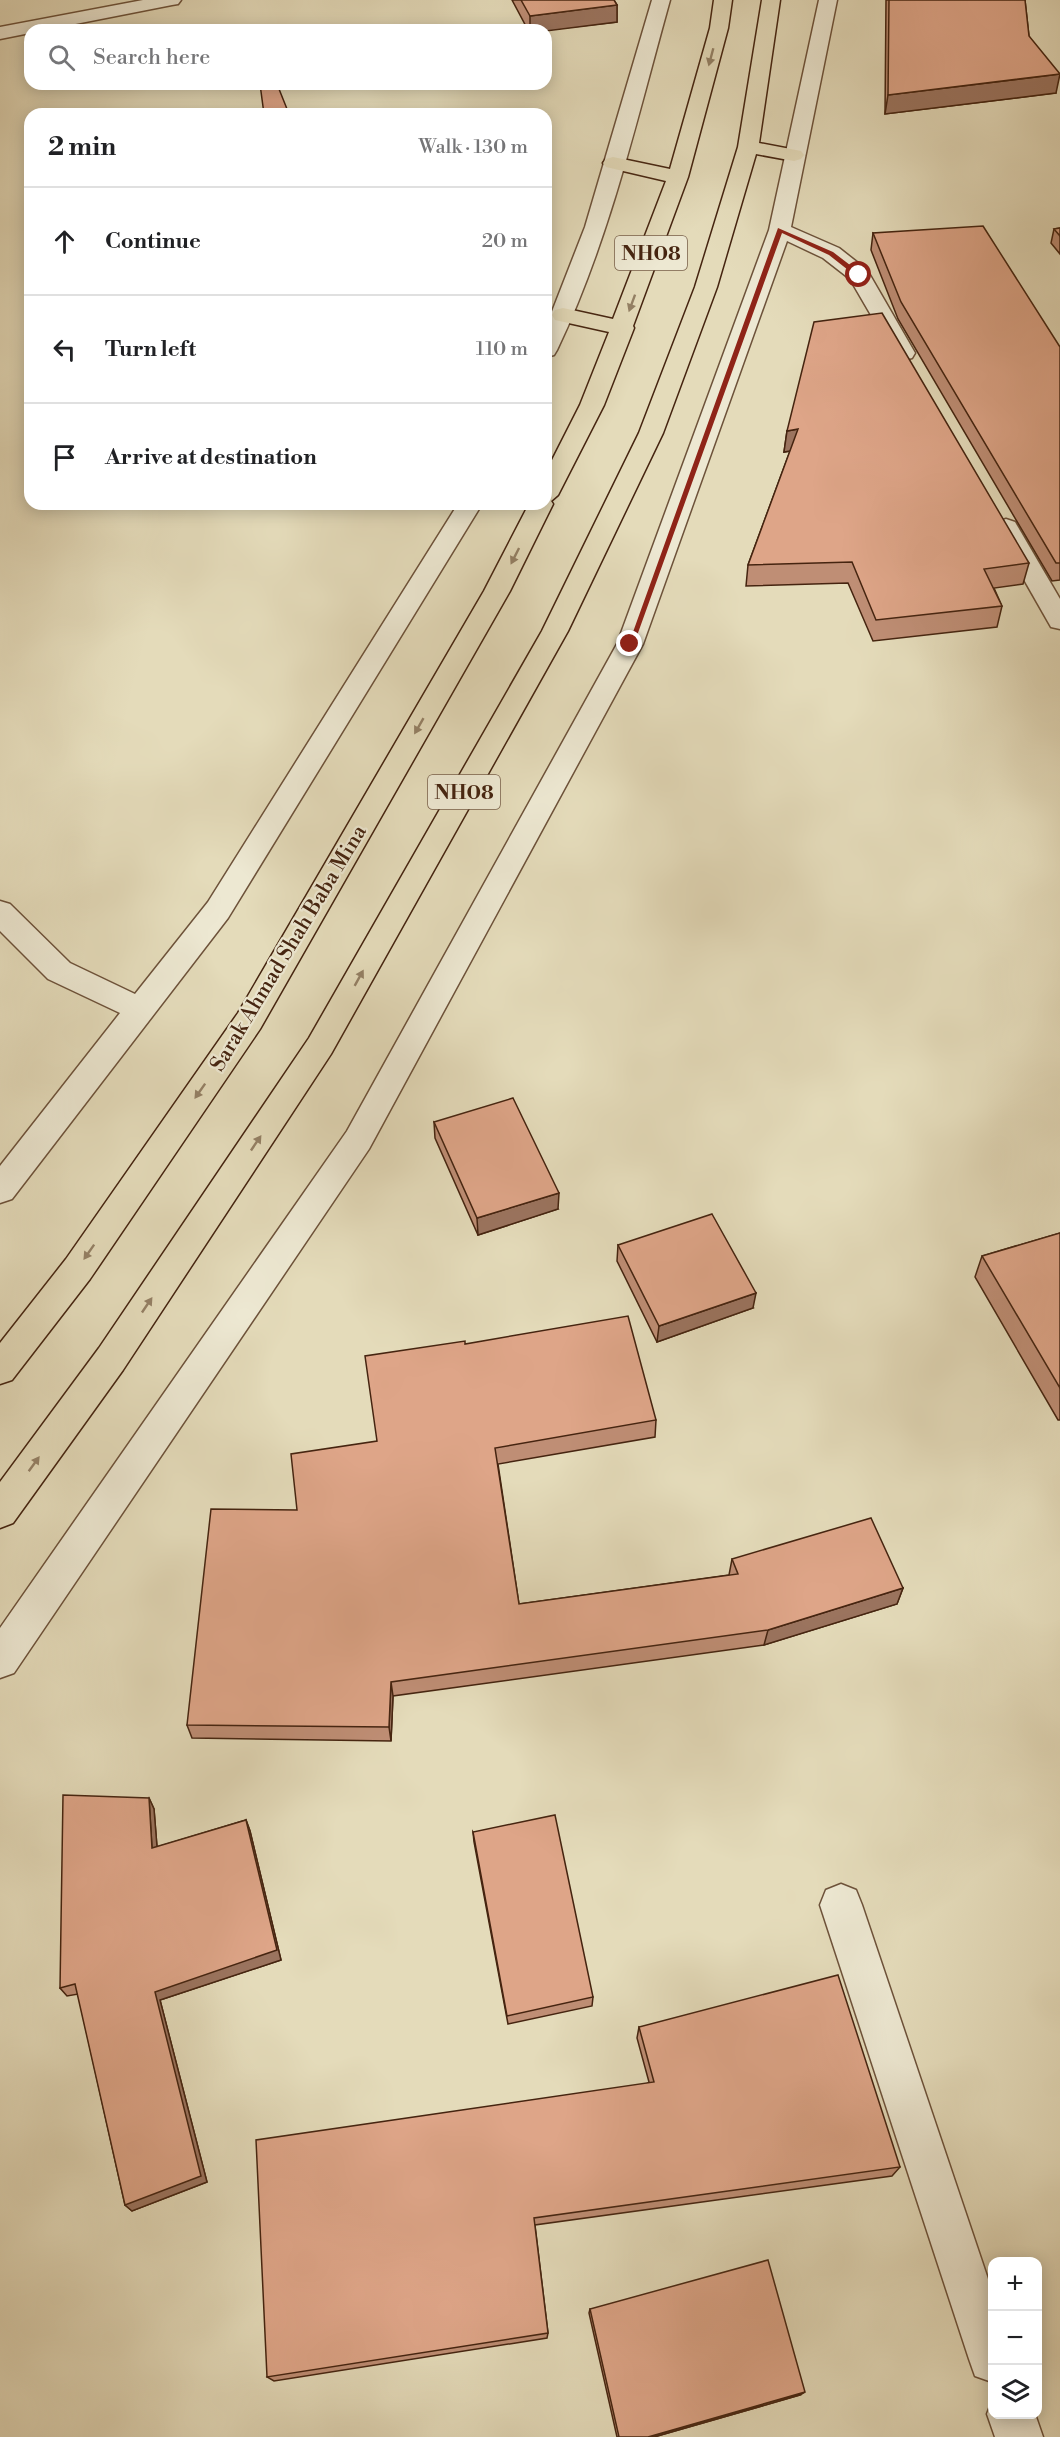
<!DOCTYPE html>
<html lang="en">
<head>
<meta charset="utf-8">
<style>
	body { margin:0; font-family:"Libre Bodoni",serif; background:#f2f2f2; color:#202124 }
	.controls { position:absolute; right:18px; bottom:18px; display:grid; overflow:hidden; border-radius:12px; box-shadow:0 3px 15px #0003 }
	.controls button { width:54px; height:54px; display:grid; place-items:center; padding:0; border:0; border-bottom:2px solid #e0e0e0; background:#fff; color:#202124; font:30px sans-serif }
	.stop { position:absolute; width:18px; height:18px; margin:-14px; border:4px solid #8f2418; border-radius:50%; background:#fff }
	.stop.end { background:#8f2418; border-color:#fff; box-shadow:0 2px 6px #0008 }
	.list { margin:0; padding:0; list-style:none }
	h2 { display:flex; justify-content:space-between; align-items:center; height:78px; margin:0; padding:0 24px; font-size:26px }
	h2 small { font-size:20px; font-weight:400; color:#757577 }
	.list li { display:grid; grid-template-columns:39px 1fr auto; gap:18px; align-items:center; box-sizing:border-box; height:108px; padding:0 24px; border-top:2px solid #e0e0e0 }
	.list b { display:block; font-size:22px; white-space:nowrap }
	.list em { font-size:20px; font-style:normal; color:#757577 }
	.icon { flex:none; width:33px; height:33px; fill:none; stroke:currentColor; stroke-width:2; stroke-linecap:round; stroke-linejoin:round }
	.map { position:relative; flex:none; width:1060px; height:2437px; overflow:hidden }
	.search { position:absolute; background:#fff; box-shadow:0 3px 15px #0003; left:24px; top:24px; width:528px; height:66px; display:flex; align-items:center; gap:15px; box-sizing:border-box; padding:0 21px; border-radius:18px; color:#757577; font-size:22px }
	.panel { position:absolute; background:#fff; box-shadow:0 3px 15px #0003; left:24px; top:108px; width:528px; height:402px; border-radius:18px }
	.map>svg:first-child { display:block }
</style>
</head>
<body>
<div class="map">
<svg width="1060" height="2437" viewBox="0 0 1060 2437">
	<rect width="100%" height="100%" fill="#e4dbba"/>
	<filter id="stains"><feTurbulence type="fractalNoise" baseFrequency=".00333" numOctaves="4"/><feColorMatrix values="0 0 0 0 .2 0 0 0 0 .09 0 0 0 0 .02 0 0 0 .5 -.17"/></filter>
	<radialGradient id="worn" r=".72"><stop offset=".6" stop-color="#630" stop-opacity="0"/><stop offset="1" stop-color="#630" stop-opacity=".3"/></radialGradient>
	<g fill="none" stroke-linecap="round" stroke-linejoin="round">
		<g stroke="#6d523a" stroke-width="3">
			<g id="minor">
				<polygon points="143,0 181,0 178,4 172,5 45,30 30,30 30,33 0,39 0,27"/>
				<path d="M652 0H670C637 118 610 239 557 350L554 355 546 357V327L585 227Z"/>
				<polygon points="819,0 837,0 791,227 839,248 867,270 915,353 912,358 904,360 896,358 850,279 823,258 787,241 643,644 369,1149 14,1673 0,1678 0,1628 347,1131 617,644 769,230"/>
				<polygon points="458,504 482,504 228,918 12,1199 0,1203 0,1166 120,1013 48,979 0,931 0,901 10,904 70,963 135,994 208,902"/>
				<polygon points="1006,519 1015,522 1060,599 1060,629 1051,627 994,527 997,522"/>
				<polygon points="841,1884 856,1890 862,1905 992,2291 992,2382 975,2376 969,2359 820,1905 826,1890"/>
				<polygon points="992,2401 992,2414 1035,2414 1043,2437 995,2437 987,2414"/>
			</g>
		</g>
		<g stroke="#452410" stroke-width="3">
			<g id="trunk">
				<polygon points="714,0 732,0 728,28 688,177 633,326 634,328 604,405 558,495 551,501 553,504 510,591 260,1029 90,1279 12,1380 0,1384 0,1343 66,1259 238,1013 484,591 529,504 546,504 546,472 580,405 609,332 555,320 552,315 555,310 563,308 613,319 666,181 606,167 603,163 606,159 613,157 670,169 710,28"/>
				<polygon points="762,0 780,0 759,143 801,151 804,155 801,159 794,161 756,154 717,287 663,433 568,631 331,1054 123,1370 13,1523 0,1528 0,1482 99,1348 309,1038 542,631 639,433 695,287 738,147"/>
			</g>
		</g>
		<use href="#minor" fill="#ede8d2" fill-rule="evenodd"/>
		<use href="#trunk" fill="#e4dbba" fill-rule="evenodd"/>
	</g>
	<g fill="#bf8e75" stroke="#452410" stroke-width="1.5">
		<polygon points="512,0 614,0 617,5 617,22 546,30 528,30"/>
		<polygon points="886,0 1025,0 1029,36 1056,93 885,114"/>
		<polygon points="1060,228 1060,254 1051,243 1054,229"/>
		<polygon points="873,233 1060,347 1060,580 1052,581 898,319 871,250"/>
		<polygon points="787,431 1029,563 1023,584 994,588 1002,606 997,627 873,641 848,583 746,586 748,565 790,451 784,452"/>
		<polygon points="434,1122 558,1209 478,1235 435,1138"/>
		<polygon points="1060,1233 1060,1420 1058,1420 975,1277 982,1256"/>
		<polygon points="618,1245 753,1308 657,1342 617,1261"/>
		<polygon points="465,1344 656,1420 655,1437 498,1464 519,1604 729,1575 732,1559 903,1588 897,1604 764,1645 393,1696 391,1741 192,1738 187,1725 297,1510 377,1441"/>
		<polygon points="149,1798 154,1809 157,1847 246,1820 250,1831 281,1960 160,2000 207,2182 132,2211 125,2205 78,1994 67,1996 60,1988"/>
		<polygon points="473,1832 593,1997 592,2006 508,2024 474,1842"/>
		<polygon points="639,2027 900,2167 892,2176 535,2225 548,2333 547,2338 274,2381 267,2377 649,2082 637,2038"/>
		<polygon points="590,2309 800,2395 654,2437 617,2437 589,2313"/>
	</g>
	<g fill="#9b745f" stroke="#452410" stroke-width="1.5">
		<polygon points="617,5 617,22 546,31 546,30 530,30 530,16"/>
		<polygon points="1060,74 1056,93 885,114 888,95"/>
		<polygon points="798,429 796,450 784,452 787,431"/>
		<polygon points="559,1193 558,1209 478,1235 477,1218"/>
		<polygon points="756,1293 753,1308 657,1342 659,1326"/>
		<polygon points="903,1588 897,1604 764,1645 768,1630"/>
		<polygon points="391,1682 393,1696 391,1741 389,1727"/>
		<polygon points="149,1798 154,1809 158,1859 152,1848"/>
		<polygon points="246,1820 250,1831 281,1960 160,2000 207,2182 132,2211 125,2205 155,1992"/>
		<polygon points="805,2392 800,2395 654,2437 648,2437"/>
	</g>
	<g fill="#dea588" stroke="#452410" stroke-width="1.5">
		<polygon points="521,0 614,0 617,5 530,16"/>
		<polygon points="889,0 1025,0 1029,36 1060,74 888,95"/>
		<polygon points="260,84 277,84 289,114 264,114"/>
		<polygon points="983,226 1060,347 1060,563 1056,563 901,302 873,233"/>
		<polygon points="1060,228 1060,236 1054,229"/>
		<polygon points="882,313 1029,563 984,569 1002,606 876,620 852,562 748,565 798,429 787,431 814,322"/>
		<polygon points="513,1098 559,1193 477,1218 434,1122"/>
		<polygon points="712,1214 756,1293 659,1326 618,1245"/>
		<polygon points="1060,1233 1060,1388 982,1256"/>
		<polygon points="628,1316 656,1420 495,1448 519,1604 738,1574 732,1559 871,1518 903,1588 768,1630 391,1682 389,1727 187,1725 211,1509 297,1510 291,1454 377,1441 365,1356 465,1341 465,1344"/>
		<polygon points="63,1795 149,1798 152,1848 246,1820 277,1950 155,1992 201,2176 125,2205 75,1984 60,1988"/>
		<polygon points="555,1815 593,1997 507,2016 473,1832"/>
		<polygon points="838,1975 900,2167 534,2218 548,2333 267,2377 256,2140 654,2082 639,2027"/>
		<polygon points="768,2260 805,2392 648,2437 619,2437 590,2309"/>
	</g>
	<defs><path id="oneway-solid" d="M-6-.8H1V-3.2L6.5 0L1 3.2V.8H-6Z" transform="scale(1.5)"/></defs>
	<g fill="#948065">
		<use href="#oneway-solid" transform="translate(711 57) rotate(105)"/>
		<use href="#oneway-solid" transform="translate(632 303) rotate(110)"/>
		<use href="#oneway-solid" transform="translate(515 556) rotate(117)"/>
		<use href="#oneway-solid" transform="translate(419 726) rotate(120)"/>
		<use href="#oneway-solid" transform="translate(359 978) rotate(-61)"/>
		<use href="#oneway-solid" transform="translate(200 1091) rotate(125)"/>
		<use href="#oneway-solid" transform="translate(256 1143) rotate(-56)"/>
		<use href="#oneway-solid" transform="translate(89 1252) rotate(125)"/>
		<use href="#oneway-solid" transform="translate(147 1305) rotate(-56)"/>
		<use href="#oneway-solid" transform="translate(34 1464) rotate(-54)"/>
	</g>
	<polygon fill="#8f2418" points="778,228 833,252 863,275 857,277 829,255 782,233 634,644 628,646"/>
	<g text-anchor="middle" stroke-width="4.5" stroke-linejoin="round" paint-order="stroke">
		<g fill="#ede8d2" stroke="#775f4a" stroke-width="1.5">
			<rect x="615" y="236" width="72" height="34" rx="4.5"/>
			<rect x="428" y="775" width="72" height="34" rx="4.5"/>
		</g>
		<g font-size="20" font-weight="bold" fill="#452410">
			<text x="651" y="260">NH08</text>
			<text x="464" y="799">NH08</text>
		</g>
		<g font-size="21" fill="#452410" stroke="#ede8d2">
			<text transform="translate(288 948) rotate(-59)" y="7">Sarak Ahmad Shah Baba Mina</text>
		</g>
	</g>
	<rect width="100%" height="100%" filter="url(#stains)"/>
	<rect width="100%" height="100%" fill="url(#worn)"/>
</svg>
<div class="controls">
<button>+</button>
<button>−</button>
<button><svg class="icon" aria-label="layers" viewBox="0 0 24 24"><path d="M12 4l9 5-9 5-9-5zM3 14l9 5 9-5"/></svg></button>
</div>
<div class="stop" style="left:859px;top:275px"></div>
<div class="stop end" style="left:630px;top:644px"></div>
<div class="search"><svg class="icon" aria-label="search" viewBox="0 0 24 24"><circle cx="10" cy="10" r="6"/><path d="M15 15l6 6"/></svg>Search here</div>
<section class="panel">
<h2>2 min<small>Walk · 130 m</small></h2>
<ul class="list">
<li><svg class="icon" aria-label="ahead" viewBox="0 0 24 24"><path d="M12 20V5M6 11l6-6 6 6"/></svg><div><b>Continue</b></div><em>20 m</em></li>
<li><svg class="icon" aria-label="left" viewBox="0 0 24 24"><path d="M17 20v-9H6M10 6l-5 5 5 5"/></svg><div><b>Turn left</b></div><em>110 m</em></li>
<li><svg class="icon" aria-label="arrive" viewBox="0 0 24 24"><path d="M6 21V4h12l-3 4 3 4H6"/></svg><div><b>Arrive at destination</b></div></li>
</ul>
</section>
</div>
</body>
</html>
